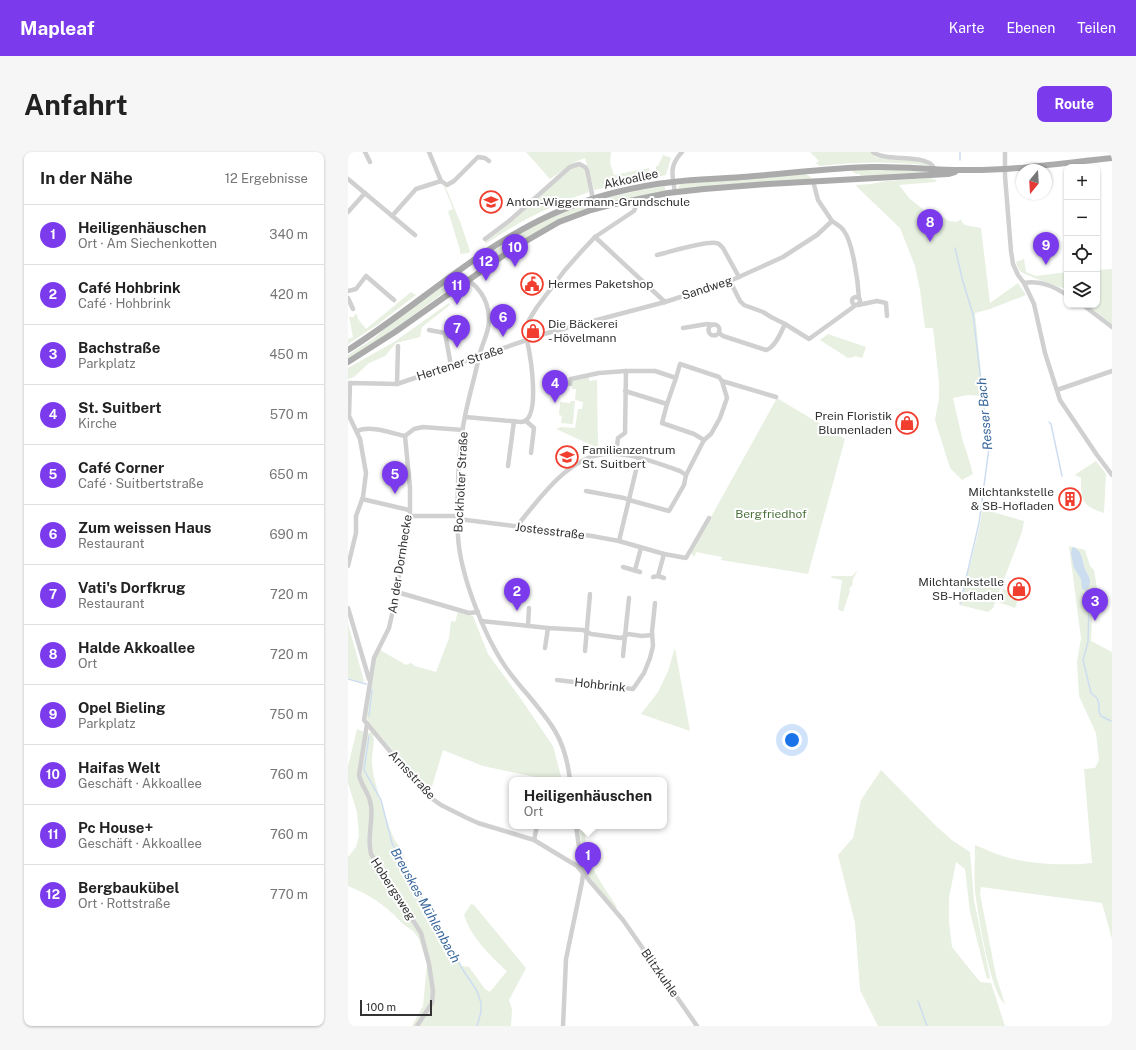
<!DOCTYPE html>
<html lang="de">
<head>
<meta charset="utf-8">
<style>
	body { margin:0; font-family:"Public Sans",sans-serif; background:#f6f6f6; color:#222 }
	.controls { position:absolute; right:12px; top:12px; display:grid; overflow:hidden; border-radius:8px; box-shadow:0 1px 3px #0004 }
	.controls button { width:36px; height:36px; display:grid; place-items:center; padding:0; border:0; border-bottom:1px solid #e0e0e0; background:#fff; color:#222; font:20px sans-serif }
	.compass { position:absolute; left:668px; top:12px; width:36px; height:36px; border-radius:50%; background:#fff; box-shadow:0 1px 3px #0004; rotate:198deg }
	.scale { position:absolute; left:12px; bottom:10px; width:72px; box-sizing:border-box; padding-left:4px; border:2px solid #333; border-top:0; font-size:11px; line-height:14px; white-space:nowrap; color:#333; -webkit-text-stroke:3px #fff; paint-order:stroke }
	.you { position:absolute; left:444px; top:588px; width:14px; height:14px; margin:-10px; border:3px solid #fff; border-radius:50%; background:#1a73e8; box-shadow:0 0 0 6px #1a73e833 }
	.badge { display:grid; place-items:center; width:26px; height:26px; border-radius:50%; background:#7c3aed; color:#fff; font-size:13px; font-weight:700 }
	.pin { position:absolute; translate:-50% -33px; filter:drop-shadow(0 1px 2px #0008) }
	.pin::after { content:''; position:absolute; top:21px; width:14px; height:12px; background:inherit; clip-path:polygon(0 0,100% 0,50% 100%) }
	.popup { position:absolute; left:161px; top:625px; width:158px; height:52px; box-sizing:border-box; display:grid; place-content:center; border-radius:8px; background:#fff; filter:drop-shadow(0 1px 3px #0005); font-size:13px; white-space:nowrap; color:#767676 }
	.popup b { font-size:15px; color:#222 }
	.popup::after { content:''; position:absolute; left:50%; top:100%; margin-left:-8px; border:8px solid transparent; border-top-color:#fff }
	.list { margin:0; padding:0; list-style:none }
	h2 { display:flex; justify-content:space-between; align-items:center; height:52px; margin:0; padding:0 16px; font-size:17px }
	h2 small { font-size:13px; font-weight:400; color:#767676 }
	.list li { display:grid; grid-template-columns:26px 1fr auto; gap:12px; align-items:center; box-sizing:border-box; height:60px; padding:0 16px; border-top:1px solid #e0e0e0 }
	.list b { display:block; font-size:15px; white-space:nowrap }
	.list p { margin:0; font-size:13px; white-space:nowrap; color:#767676 }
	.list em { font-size:13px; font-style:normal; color:#767676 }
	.icon { flex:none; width:22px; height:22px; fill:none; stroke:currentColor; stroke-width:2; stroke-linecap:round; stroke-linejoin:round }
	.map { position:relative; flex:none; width:764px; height:874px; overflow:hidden; border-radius:8px }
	header { display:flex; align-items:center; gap:24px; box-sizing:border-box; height:56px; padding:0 20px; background:#7c3aed; color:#fff }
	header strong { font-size:19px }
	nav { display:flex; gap:22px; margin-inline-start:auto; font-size:14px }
	.intro { display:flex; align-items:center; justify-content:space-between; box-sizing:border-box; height:96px; padding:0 24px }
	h1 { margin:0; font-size:28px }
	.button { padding:10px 18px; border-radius:8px; background:#7c3aed; color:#fff; font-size:14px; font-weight:700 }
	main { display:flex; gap:24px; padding:0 24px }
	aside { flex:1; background:#fff; border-radius:8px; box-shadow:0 1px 3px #0004 }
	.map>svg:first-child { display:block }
</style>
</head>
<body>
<header>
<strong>Mapleaf</strong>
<nav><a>Karte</a><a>Ebenen</a><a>Teilen</a></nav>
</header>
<div class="intro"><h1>Anfahrt</h1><a class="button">Route</a></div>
<main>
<aside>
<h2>In der Nähe<small>12 Ergebnisse</small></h2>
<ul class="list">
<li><span class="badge">1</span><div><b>Heiligenhäuschen</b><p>Ort · Am Siechenkotten</p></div><em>340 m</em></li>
<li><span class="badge">2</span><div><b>Café Hohbrink</b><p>Café · Hohbrink</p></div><em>420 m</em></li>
<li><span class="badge">3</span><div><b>Bachstraße</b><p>Parkplatz</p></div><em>450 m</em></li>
<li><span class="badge">4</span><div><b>St. Suitbert</b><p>Kirche</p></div><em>570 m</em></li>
<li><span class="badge">5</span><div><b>Café Corner</b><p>Café · Suitbertstraße</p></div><em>650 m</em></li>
<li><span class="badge">6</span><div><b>Zum weissen Haus</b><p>Restaurant</p></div><em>690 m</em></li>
<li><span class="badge">7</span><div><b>Vati's Dorfkrug</b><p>Restaurant</p></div><em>720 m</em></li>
<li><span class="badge">8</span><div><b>Halde Akkoallee</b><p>Ort</p></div><em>720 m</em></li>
<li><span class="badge">9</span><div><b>Opel Bieling</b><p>Parkplatz</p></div><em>750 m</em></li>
<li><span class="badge">10</span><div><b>Haifas Welt</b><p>Geschäft · Akkoallee</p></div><em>760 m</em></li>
<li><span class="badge">11</span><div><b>Pc House+</b><p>Geschäft · Akkoallee</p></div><em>760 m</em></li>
<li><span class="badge">12</span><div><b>Bergbaukübel</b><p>Ort · Rottstraße</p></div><em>770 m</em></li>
</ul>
</aside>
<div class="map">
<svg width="764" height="874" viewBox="0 0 764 874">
	<rect width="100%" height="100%" fill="#fff"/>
	<g fill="#e7f0e1">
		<polygon points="178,0 263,0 262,11 266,23 301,16 302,20 308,19 308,14 310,14 315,3 323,6 318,23 246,38 237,6 229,9 202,27"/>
		<path d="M462 0H523L527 5 532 6 573 8 581 14C545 9 507 10 472 14L468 11 471 9Z"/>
		<path d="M229 14 235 16 237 19 241 40C202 54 172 69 137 92L138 88 164 68 223 17Z"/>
		<polygon points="532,16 582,20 582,21 515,25 511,22 508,22 503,18"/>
		<polygon points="457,22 463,25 462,27 331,37 330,36 332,32"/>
		<polygon points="582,26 588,28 588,30 551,33 561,46 581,62 592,63 601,69 609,70 613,67 613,69 617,73 633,76 642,151 670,131 678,143 642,157 627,161 635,244 619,243 605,246 615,290 619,301 625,322 614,328 602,316 587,268 591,246 591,230 585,176 577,176 572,138 567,114 552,76 507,33 523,32 539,29"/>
		<polygon points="95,32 98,36 113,72 122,99 121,101 112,102 112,98 100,59 105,57"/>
		<path d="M317 34V40L273 48 240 57 133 117 129 110C147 98 166 85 186 74 227 53 271 41 317 34Z"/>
		<path d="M676 107 678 120 688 124 719 120V138C711 134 675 123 672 119 670 117 669 113 668 110Z"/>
		<polygon points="764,117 764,172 739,153 749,153 749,118"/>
		<polygon points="100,129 105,134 35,185 0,207 0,203 25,187 46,169"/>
		<polygon points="63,140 68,143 29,173 0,192 0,187 5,185 1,165 6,165 6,163 9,162 10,167 18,177"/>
		<polygon points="101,151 102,153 74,175 72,185 48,191 37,204 21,211 6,225 0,227 0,216 46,190"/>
		<polygon points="480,182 518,195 514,206 507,204 506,205 500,206 472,188"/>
		<polygon points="241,225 241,229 249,228 250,296 208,277 213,275 227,276 230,257 234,257 235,250 227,248 228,237 224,237 224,234 217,234 217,232 223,232 224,229"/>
		<polygon points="429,246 497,287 460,422 373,408 374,405 348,400 347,404 345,404 343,401"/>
		<polygon points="223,249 227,249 225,271 224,272 213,271 214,264 211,263 212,250 222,251"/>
		<path d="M748 309 758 322 756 361C733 354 733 347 733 325H731L727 323 728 322Z"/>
		<polygon points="634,357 676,369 674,380 645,456 640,460 612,453 632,373"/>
		<path d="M721 394 737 398 742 414 746 418 750 442 745 443 743 489 764 500V787L754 751 633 735 632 742 648 824 657 852C642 840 630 761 627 739 626 724 627 708 627 693 637 697 648 702 658 705 679 712 722 714 744 711L736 617 747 616 751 608 748 581 731 544 729 510 733 486Z"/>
		<polygon points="510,418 505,427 504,434 501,436 502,439 495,460 490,457 494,428 484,426 483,424 504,424"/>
		<polygon points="655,437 672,442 667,456 650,450"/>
		<polygon points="110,460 125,464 140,502 173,547 205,594 214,628 201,628 135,614 95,598 82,641 20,570 18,565 28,504 32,498 58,513 63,511 67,514 88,520 101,486 103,469 107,470"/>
		<polygon points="0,472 16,529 13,530 0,526"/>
		<polygon points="327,496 342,579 293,562 310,540 320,519"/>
		<path d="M9 577 19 581 24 580C28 588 24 599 24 608 24 614 25 622 27 629 31 646 37 665 44 682 50 698 58 694 56 715L96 779 114 814 121 815 137 837 142 840 159 819C142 804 123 785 116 763L123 752 126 753 178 816 161 848 164 857 163 874H64L75 854 79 812 71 787 65 779 55 772 47 764 45 758 46 763C30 748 19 742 0 734V705L8 695 11 684 9 660 0 631V614Z"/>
		<polygon points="533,618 588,674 605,689 622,700 626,748 642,826 639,827 622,760 617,717 608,710 601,746 601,770 604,795 632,830 643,831 657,874 530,874 512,838 507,771 490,703 505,686 513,648"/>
		<path d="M231 674H236C237 682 237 691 239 699 244 720 258 738 269 755L267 757 237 719Z"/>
	</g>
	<path fill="#cdddf0" d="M726 395C734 400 734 406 736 415 739 423 747 430 738 438L734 437 733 427 726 416 723 402 724 396Z"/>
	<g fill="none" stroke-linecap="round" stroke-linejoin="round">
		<g stroke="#cdddf0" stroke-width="1.5">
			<polyline points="612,8 612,0"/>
			<polyline points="607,96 615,130 625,162 641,296 631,371 612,452"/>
			<polyline points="701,270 703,272 714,324"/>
			<polyline points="738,438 742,440 744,443 741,451 740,490 735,508 743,541 749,546 751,552 751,560 753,564 763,569"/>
			<polyline points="0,527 18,532"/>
			<polyline points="21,564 24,538"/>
			<polyline points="21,584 16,618 33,648 44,691 55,713 115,818 129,839 133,851 133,860 129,874"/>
			<polyline points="570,849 579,874"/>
		</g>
		<g stroke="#d0d0d0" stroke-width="4.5">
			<polyline points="17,0 22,10"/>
			<polyline points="81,0 93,29 99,33 106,29 130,5 137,6 141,9"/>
			<path d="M525 0C538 11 585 0 587 19"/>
			<path d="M657 0V24L663 99 665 112 670 123 676 131C692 128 706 134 719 143"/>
			<polyline points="0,27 67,83"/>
			<path d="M327 40C324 23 321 14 334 0"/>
			<polyline points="0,60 17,41"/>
			<polyline points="44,64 68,37 93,29"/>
			<path d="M484 69C488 72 494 75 496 79 505 91 510 130 511 146"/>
			<polyline points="247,85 317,150"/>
			<polyline points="137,87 161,69 222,15 231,12 237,15 239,18 245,47"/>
			<path d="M309 103C322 100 356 89 368 91 371 91 373 94 375 96L391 125"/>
			<path d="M109 119C123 129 137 140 140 158 144 177 135 187 131 205 127 224 121 244 117 264 109 302 109 346 110 384 112 423 137 486 159 517 174 538 194 557 207 579 216 594 220 611 222 628"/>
			<polyline points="676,131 686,152 697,201 712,248 749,303 764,323"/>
			<polyline points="0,139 8,137 18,124 46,148"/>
			<circle cx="508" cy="149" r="4"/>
			<polyline points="0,146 5,157"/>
			<polyline points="510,153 529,149 538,151 539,164"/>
			<polyline points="735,153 764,175"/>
			<polyline points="437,172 461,187 508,153"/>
			<circle cx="366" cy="178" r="5.5"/>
			<polyline points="335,176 359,172 365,173"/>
			<polyline points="81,178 97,181 103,214"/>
			<path d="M371 181 375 184 418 198C427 196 433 180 437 172L423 165 415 160 396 153 392 149 382 129"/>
			<polyline points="278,219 307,219 328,226 332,212 371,225 374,229"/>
			<polyline points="49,232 50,194"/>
			<polyline points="222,232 223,227 251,221 278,219 277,281 270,286 268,302"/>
			<polyline points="709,238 764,219"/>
			<polyline points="277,239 319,252 314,271 346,282 356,288"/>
			<polyline points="319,252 328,226"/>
			<path d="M117 265 173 270C194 269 182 202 179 188L192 183 317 150 382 129 435 105 469 83 484 69 470 48 465 29"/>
			<polyline points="178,269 186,276 183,301"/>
			<polyline points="115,278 75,275 66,277 57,284 62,336 62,364 56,382 49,440 41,476 26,506 16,568 70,633 79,643 93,653 119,666 130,671 186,688 229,714 275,768 349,874"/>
			<path d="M9 279C23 273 43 281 57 284"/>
			<polyline points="160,314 166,269"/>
			<polyline points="238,339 276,346 281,348 321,359 336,333 338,323 356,288 363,282 372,266 379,246 374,229 428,245"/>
			<polyline points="14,347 61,358"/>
			<polyline points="62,364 109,364"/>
			<polyline points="110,367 244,384 271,389 316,402 338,406 361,366"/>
			<path d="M169 374C191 347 220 305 257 302 282 300 309 311 332 319L338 323"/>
			<polyline points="271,389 291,306"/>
			<polyline points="0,414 8,381 8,364 15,345 18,321 12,287 1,264 2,231 49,232 179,188 177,178 181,168 189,155 217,118 232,101 247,85 286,59 288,54 294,47"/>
			<polyline points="275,415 292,420"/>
			<polyline points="287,418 293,396"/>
			<polyline points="310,424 316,426"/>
			<polyline points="305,425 310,424 316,402"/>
			<polyline points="49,440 121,461 130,460"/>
			<polyline points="0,456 21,527"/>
			<polyline points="133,469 200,476 235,478 243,482 273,486 277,484 281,446"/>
			<polyline points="180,474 181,456"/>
			<polyline points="197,496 200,476"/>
			<polyline points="237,499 242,442"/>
			<polyline points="275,504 277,484 280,482 294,484 304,483"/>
			<polyline points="209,528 285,537 296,521 302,506 305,494 304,480 307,451"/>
			<path d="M19 572 11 623C13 633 20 640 22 649 27 665 18 684 23 702L73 781 81 812 85 839 84 851 69 874"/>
			<polyline points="186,688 189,674"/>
			<polyline points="215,874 218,807 234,730 235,722 228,674"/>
		</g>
		<g stroke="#ababab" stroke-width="6">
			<path d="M0 198C70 154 130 95 207 61 242 45 287 34 325 30 348 27 371 27 394 25 437 22 481 16 524 15 554 14 584 18 614 18 664 19 714 11 764 6"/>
			<polyline points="0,210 47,180 166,96 211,70 243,58 262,53 320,41 356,37 420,32 600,22 607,20"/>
		</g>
	</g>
	<defs>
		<g id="school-ring" transform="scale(1.15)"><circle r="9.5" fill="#fff" stroke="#f13e2e" stroke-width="1.5"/><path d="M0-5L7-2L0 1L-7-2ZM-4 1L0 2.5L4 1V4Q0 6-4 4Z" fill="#f13e2e"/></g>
		<g id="civic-ring" transform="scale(1.15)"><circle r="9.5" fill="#fff" stroke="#f13e2e" stroke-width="1.5"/><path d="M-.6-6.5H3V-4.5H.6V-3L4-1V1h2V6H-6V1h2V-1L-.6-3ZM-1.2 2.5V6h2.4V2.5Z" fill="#f13e2e"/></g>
		<g id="shop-ring" transform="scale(1.15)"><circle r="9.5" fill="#fff" stroke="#f13e2e" stroke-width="1.5"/><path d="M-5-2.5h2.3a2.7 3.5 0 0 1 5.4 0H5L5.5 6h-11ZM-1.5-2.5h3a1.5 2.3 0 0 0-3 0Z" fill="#f13e2e"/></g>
		<g id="building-ring" transform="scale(1.15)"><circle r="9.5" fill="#fff" stroke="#f13e2e" stroke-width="1.5"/><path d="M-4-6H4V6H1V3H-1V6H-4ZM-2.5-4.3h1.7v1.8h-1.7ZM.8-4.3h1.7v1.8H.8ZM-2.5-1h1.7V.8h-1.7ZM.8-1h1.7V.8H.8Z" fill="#f13e2e"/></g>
	</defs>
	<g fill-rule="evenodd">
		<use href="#school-ring" x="143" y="50"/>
		<use href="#civic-ring" x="184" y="132"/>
		<use href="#shop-ring" x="185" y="179"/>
		<use href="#shop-ring" x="559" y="271"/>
		<use href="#school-ring" x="219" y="305"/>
		<use href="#building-ring" x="722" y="347"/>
		<use href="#shop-ring" x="671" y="437"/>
	</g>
	<g text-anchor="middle" stroke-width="4" stroke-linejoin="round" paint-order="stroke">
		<g font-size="12" fill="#333" stroke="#fff">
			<text transform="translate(283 27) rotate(-12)" y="4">Akkoallee</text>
			<text transform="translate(359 136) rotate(-18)" y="4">Sandweg</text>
			<text transform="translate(112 211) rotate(-18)" y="4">Hertener Straße</text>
			<text transform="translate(113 330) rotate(-87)" y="4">Bockholter Straße</text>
			<text transform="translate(202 379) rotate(7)" y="4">Jostesstraße</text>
			<text transform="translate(52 412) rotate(-81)" y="4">An der Dornhecke</text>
			<text transform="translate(252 533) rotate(6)" y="4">Hohbrink</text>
			<text transform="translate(64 623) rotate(47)" y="4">Arnsstraße</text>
			<text transform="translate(45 737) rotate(57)" y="4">Hobergsweg</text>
			<text transform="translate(312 821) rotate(55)" y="4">Blitzkuhle</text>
		</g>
		<g font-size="12" fill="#333" stroke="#fff" text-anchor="start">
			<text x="158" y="54">Anton-Wiggermann-Grundschule</text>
			<text x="200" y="136">Hermes Paketshop</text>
			<text x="200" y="176">Die Bäckerei<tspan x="200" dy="14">- Hövelmann</tspan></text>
			<text x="544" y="268" text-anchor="end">Prein Floristik<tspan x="544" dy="14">Blumenladen</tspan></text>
			<text x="234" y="302">Familienzentrum<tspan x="234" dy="14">St. Suitbert</tspan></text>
			<text x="706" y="344" text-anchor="end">Milchtankstelle<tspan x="706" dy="14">&amp; SB-Hofladen</tspan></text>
			<text x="656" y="434" text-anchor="end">Milchtankstelle<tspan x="656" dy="14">SB-Hofladen</tspan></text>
		</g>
		<g font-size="12" fill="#4d733c" stroke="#fff">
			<text x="423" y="366">Bergfriedhof</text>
		</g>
		<g font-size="13" font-style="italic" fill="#39679c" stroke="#fff">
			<text transform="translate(636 262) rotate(-95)" y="5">Resser Bach</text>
			<text transform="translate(78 753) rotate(61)" y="5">Breuskes Mühlenbach</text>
		</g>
	</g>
</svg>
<div class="controls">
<button>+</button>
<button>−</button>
<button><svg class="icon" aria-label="locate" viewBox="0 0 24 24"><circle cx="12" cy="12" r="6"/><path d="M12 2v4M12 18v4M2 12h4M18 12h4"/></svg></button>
<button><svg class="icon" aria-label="layers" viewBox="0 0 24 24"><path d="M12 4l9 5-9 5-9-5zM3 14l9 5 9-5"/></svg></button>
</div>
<svg class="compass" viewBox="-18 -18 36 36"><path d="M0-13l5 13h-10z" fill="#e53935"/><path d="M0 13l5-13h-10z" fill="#767676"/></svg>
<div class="scale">100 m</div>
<div class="you"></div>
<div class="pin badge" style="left:240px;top:723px">1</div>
<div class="popup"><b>Heiligenhäuschen</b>Ort</div>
<div class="pin badge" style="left:169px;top:459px">2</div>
<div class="pin badge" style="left:747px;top:469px">3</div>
<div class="pin badge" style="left:207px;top:251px">4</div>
<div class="pin badge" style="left:47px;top:342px">5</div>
<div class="pin badge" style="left:155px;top:185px">6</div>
<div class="pin badge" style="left:109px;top:196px">7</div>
<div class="pin badge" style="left:582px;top:90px">8</div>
<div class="pin badge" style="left:698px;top:113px">9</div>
<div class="pin badge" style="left:167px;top:115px">10</div>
<div class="pin badge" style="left:109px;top:153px">11</div>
<div class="pin badge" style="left:138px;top:129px">12</div>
</div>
</main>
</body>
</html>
